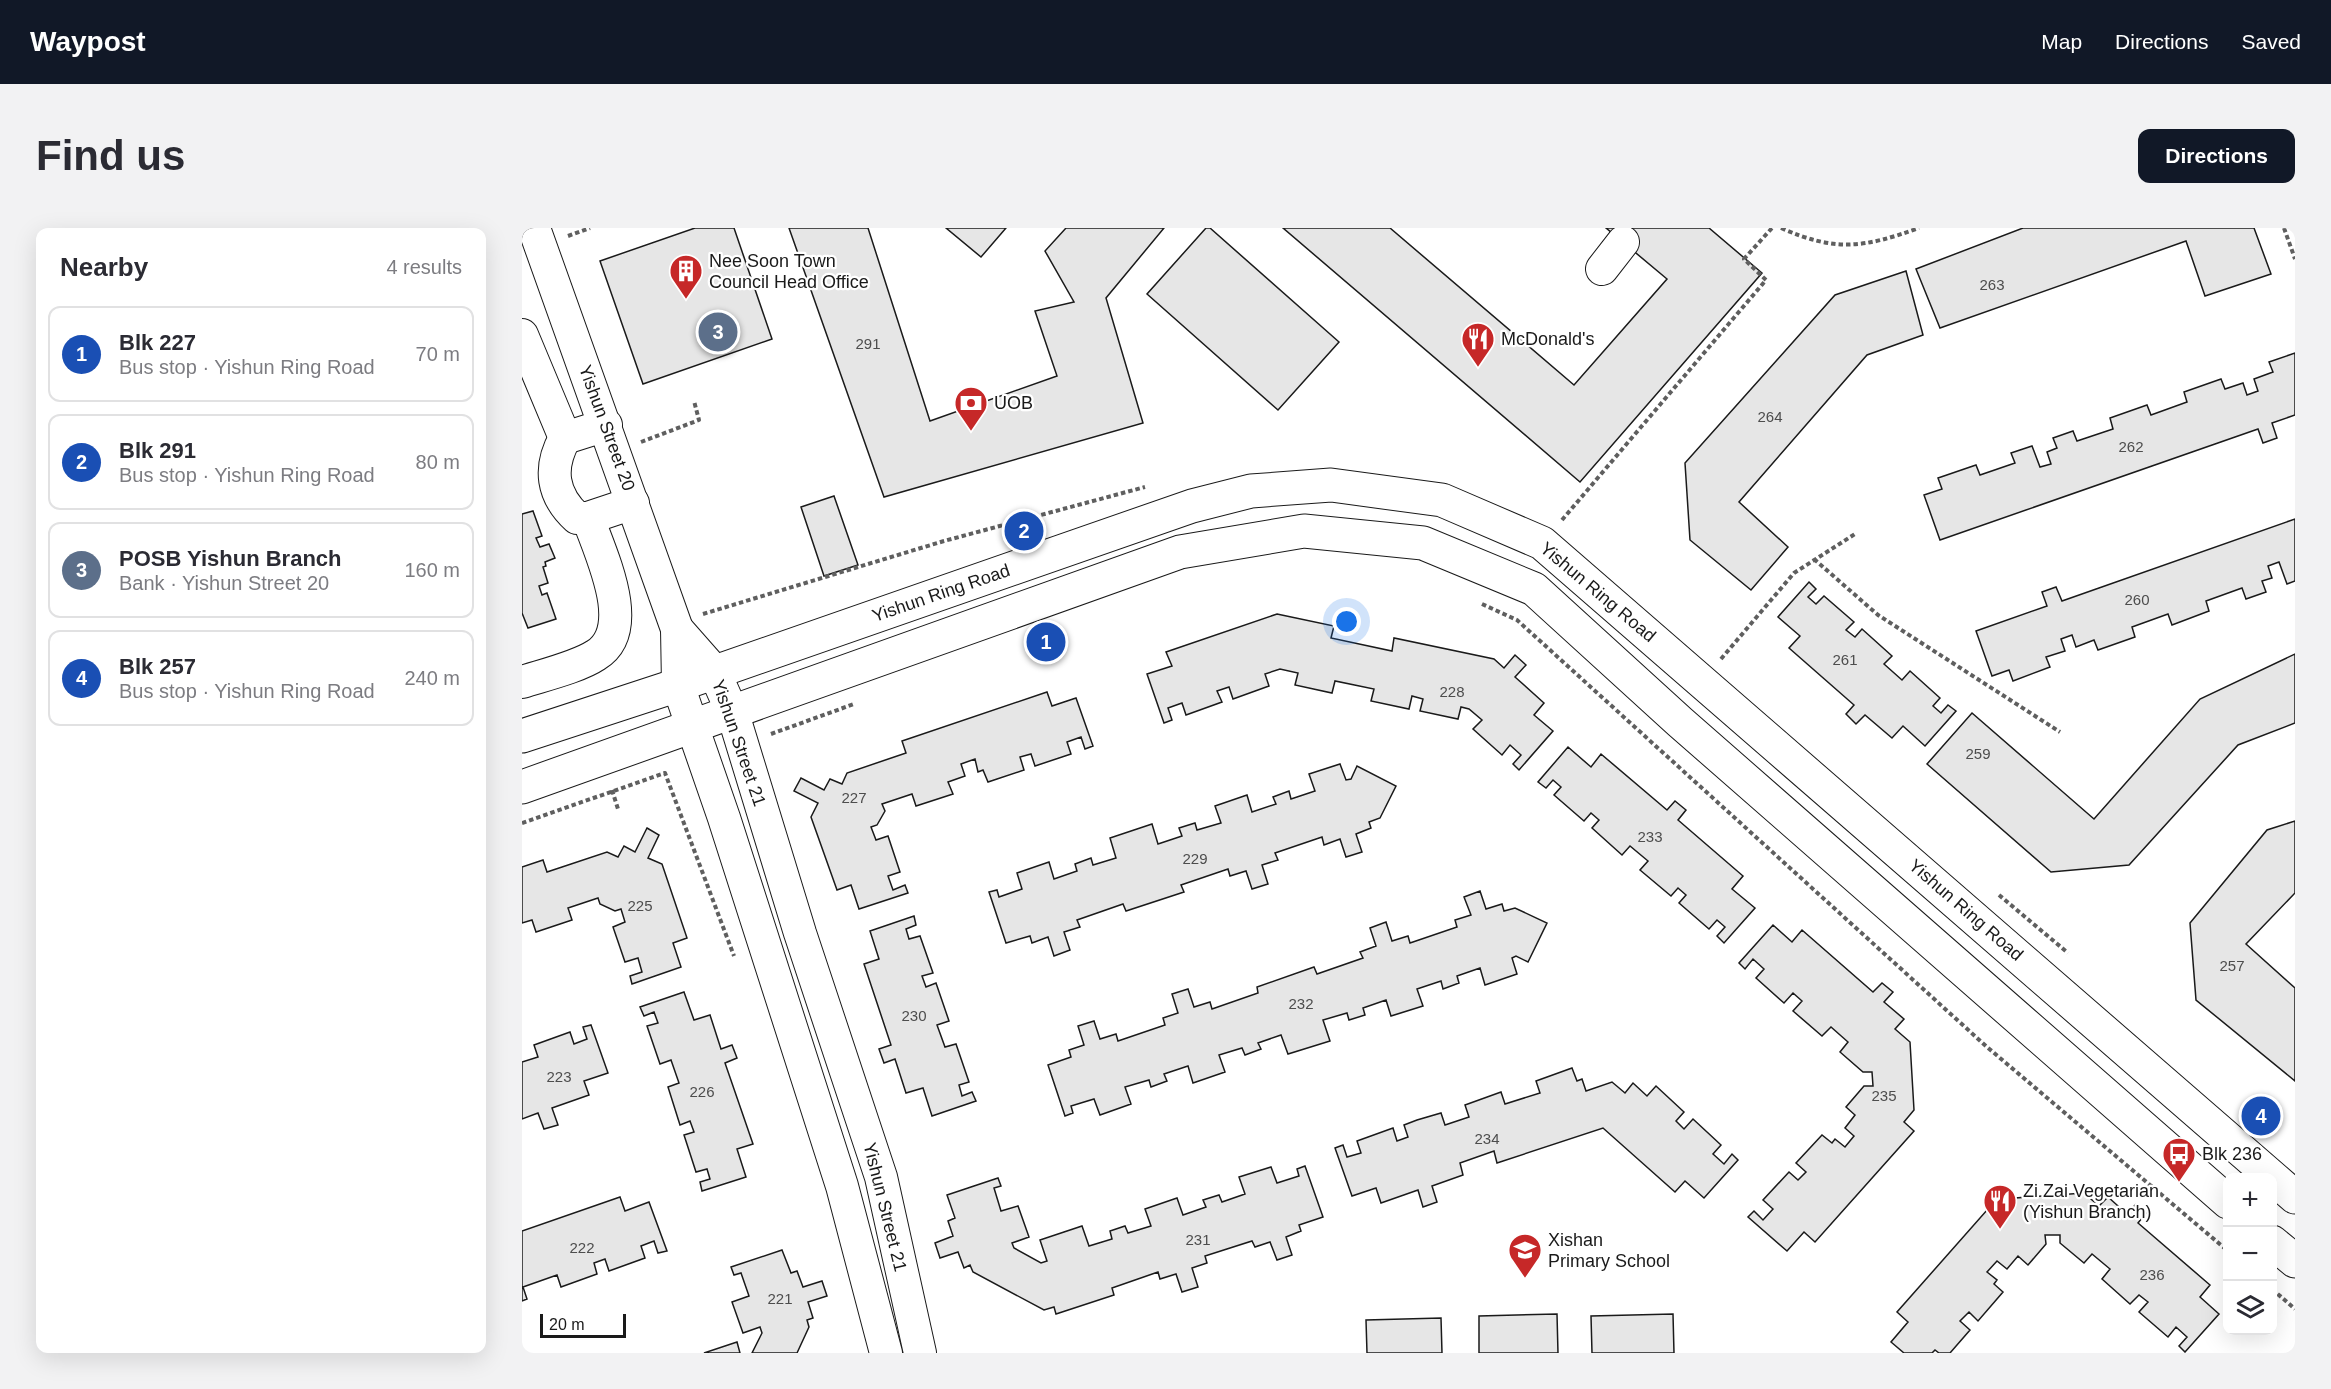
<!DOCTYPE html>
<html lang="en">
<head>
<meta charset="utf-8">
<style>
	body { margin:0; font-family:Arial,sans-serif; background:#f2f2f3; color:#2b2b33 }
	.controls { position:absolute; right:18px; bottom:18px; display:grid; overflow:hidden; border-radius:12px; box-shadow:0 6px 24px #0002 }
	.controls button { width:54px; height:54px; display:grid; place-items:center; padding:0; border:0; border-bottom:2px solid #e1e1e2; background:#fff; color:#2b2b33; font:30px sans-serif }
	.scale { position:absolute; left:18px; bottom:15px; width:86px; box-sizing:border-box; padding-left:6px; border:3px solid #1a1a1a; border-top:0; font-size:16px; line-height:21px; white-space:nowrap; color:#1a1a1a; -webkit-text-stroke:4px #fff; paint-order:stroke }
	.you { position:absolute; left:825px; top:394px; width:21px; height:21px; margin:-15px; border:4px solid #fff; border-radius:50%; background:#1a73e8; box-shadow:0 0 0 9px #1a73e833 }
	.badge { display:grid; place-items:center; width:39px; height:39px; border-radius:50%; background:#111827; color:#fff; font-size:20px; font-weight:700 }
	.pin { position:absolute; translate:-50% -50%; border:3px solid #fff; box-shadow:0 2px 6px #0006 }
	.list { margin:0; padding:0; list-style:none }
	h2 { display:flex; justify-content:space-between; align-items:center; height:78px; margin:0; padding:0 24px; font-size:26px }
	h2 small { font-size:20px; font-weight:400; color:#7c7c81 }
	.list li { display:grid; grid-template-columns:39px 1fr auto; gap:18px; align-items:center; box-sizing:border-box; height:96px; margin:0 12px 12px; padding:0 12px; border:2px solid #e1e1e2; border-radius:12px }
	.list b { display:block; font-size:22px; white-space:nowrap }
	.list p { margin:0; font-size:20px; white-space:nowrap; color:#7c7c81 }
	.list em { font-size:20px; font-style:normal; color:#7c7c81 }
	.icon { flex:none; width:33px; height:33px; fill:none; stroke:currentColor; stroke-width:2; stroke-linecap:round; stroke-linejoin:round }
	.map { position:relative; flex:none; width:1773px; height:1125px; overflow:hidden; border-radius:12px }
	header { display:flex; align-items:center; gap:36px; box-sizing:border-box; height:84px; padding:0 30px; background:#111827; color:#fff }
	header strong { font-size:28px }
	nav { display:flex; gap:33px; margin-inline-start:auto; font-size:21px }
	.intro { display:flex; align-items:center; justify-content:space-between; box-sizing:border-box; height:144px; padding:0 36px }
	h1 { margin:0; font-size:42px }
	.button { padding:15px 27px; border-radius:12px; background:#111827; color:#fff; font-size:21px; font-weight:700 }
	main { display:flex; gap:36px; padding:0 36px }
	aside { flex:1; background:#fff; border-radius:12px; box-shadow:0 6px 24px #0002 }
	.map>svg:first-child { display:block }
</style>
</head>
<body>
<header>
<strong>Waypost</strong>
<nav><a>Map</a><a>Directions</a><a>Saved</a></nav>
</header>
<div class="intro"><h1>Find us</h1><a class="button">Directions</a></div>
<main>
<aside>
<h2>Nearby<small>4 results</small></h2>
<ul class="list">
<li><span class="badge" style="background:#1a4fb4">1</span><div><b>Blk 227</b><p>Bus stop · Yishun Ring Road</p></div><em>70 m</em></li>
<li><span class="badge" style="background:#1a4fb4">2</span><div><b>Blk 291</b><p>Bus stop · Yishun Ring Road</p></div><em>80 m</em></li>
<li><span class="badge" style="background:#5c6f8a">3</span><div><b>POSB Yishun Branch</b><p>Bank · Yishun Street 20</p></div><em>160 m</em></li>
<li><span class="badge" style="background:#1a4fb4">4</span><div><b>Blk 257</b><p>Bus stop · Yishun Ring Road</p></div><em>240 m</em></li>
</ul>
</aside>
<div class="map">
<svg width="1773" height="1125" viewBox="0 0 1773 1125">
	<rect width="100%" height="100%" fill="#fff"/>
	<g fill="#e6e6e6" stroke="#1a1a1a" stroke-width="1.5">
		<polygon points="173,0 212,0 250,111 121,156 78,33"/>
		<polygon points="267,0 346,0 408,193 535,148 513,83 552,74 523,23 544,0 642,0 584,70 621,195 362,269"/>
		<polygon points="424,0 484,0 459,29"/>
		<polygon points="684,0 688,0 817,114 756,182 625,66"/>
		<polygon points="761,0 868,0 1052,157 1145,51 1084,0 1187,0 1240,45 1058,254"/>
		<polygon points="1501,0 1732,0 1749,46 1683,68 1664,13 1418,100 1394,41"/>
		<polygon points="1384,43 1401,107 1345,127 1217,274 1266,319 1229,362 1168,312 1163,235 1313,67"/>
		<polygon points="1773,125 1773,187 1750,195 1755,210 1741,215 1736,201 1418,312 1402,267 1420,261 1416,250 1454,237 1458,247 1493,235 1489,225 1510,218 1518,239 1529,236 1525,224 1535,220 1531,210 1551,203 1555,213 1591,201 1588,190 1625,177 1629,187 1665,174 1662,164 1699,151 1703,161 1721,155 1725,167 1736,163 1732,151 1751,144 1747,134"/>
		<polygon points="312,268 336,337 302,348 279,279"/>
		<polygon points="11,283 20,308 14,310 18,319 27,316 33,330 23,334 24,338 21,339 26,355 17,358 20,367 25,365 34,391 6,400 0,385 0,286"/>
		<polygon points="1773,291 1773,353 1765,356 1757,334 1746,338 1750,350 1740,353 1744,364 1724,371 1720,360 1684,373 1687,383 1650,397 1646,386 1610,399 1613,409 1576,422 1572,412 1554,419 1550,407 1539,411 1543,423 1524,429 1528,439 1491,453 1487,442 1470,448 1454,403 1525,378 1520,364 1534,359 1540,373"/>
		<polygon points="1287,354 1294,361 1286,369 1294,376 1302,368 1332,394 1324,402 1333,409 1340,401 1370,428 1362,436 1380,452 1388,443 1418,470 1411,478 1419,485 1426,477 1434,483 1403,518 1381,498 1370,510 1343,487 1334,496 1324,486 1332,477 1267,420 1278,408 1256,389"/>
		<polygon points="755,386 812,398 809,410 870,423 872,410 972,431 982,440 993,427 1004,437 993,449 1022,475 1012,487 1031,503 997,542 991,536 999,527 988,517 980,527 951,501 960,492 947,481 939,479 936,491 898,483 901,471 890,468 887,481 849,473 852,461 813,453 810,465 773,457 776,445 758,441 743,446 747,458 711,471 707,459 695,463 700,474 664,487 660,475 646,480 650,492 642,495 625,446 650,438 644,424"/>
		<polygon points="1773,426 1773,495 1716,517 1607,637 1529,644 1405,536 1450,485 1572,591 1678,471"/>
		<polygon points="525,464 530,478 554,470 571,518 563,521 559,509 545,514 549,526 513,538 509,526 498,529 502,542 466,554 461,542 456,544 453,531 439,536 443,548 426,554 431,566 394,578 390,566 360,576 363,583 355,597 349,599 354,612 366,608 378,644 366,648 371,662 383,657 386,665 337,681 329,657 315,662 289,589 296,575 272,563 279,550 302,562 308,551 320,556 325,545 384,525 380,513"/>
		<polygon points="1046,519 1069,539 1079,526 1145,582 1153,573 1164,582 1156,592 1221,648 1210,661 1233,680 1202,715 1195,708 1203,699 1195,692 1187,701 1157,675 1164,667 1156,660 1149,668 1118,642 1126,633 1108,618 1100,627 1070,600 1077,592 1069,585 1062,593 1032,567 1039,559 1031,552 1024,560 1016,554"/>
		<polygon points="818,536 824,552 829,551 835,538 874,558 858,590 847,594 849,600 834,606 840,624 824,629 818,611 802,617 800,609 753,625 756,632 740,637 746,656 730,661 724,643 708,648 706,641 659,657 662,664 604,683 601,676 555,692 558,699 542,704 548,722 532,728 526,709 510,715 508,708 484,715 467,664 475,662 477,669 500,661 495,645 527,634 532,651 555,643 553,636 569,630 571,637 594,630 588,610 630,596 636,616 660,608 657,600 673,595 675,602 699,595 693,578 725,567 730,584 754,576 751,569 767,563 769,571 793,563 787,546"/>
		<polygon points="1773,593 1773,665 1724,716 1773,760 1773,853 1674,772 1668,695 1745,602"/>
		<polygon points="125,600 137,607 126,630 140,636 165,710 151,715 159,739 110,756 108,748 120,744 116,730 103,734 91,699 103,694 99,681 93,683 78,676 76,670 46,680 50,692 14,704 10,692 0,695 0,639 21,632 25,644 85,624 96,629 102,618 113,624"/>
		<polygon points="958,663 964,681 980,676 982,683 993,680 1025,695 1006,734 994,728 990,730 995,746 963,757 958,740 935,748 937,755 921,761 919,753 895,761 901,778 869,788 864,772 841,780 843,787 827,792 825,785 801,792 808,813 766,826 759,807 736,815 739,821 723,827 720,820 697,827 703,844 671,855 666,838 642,846 645,853 629,859 627,852 603,859 609,876 578,887 572,871 549,878 551,885 543,888 526,837 549,829 547,822 562,817 556,798 572,793 578,811 594,806 596,813 643,797 641,790 656,785 650,766 666,761 672,779 688,774 690,781 736,765 735,759 792,739 795,746 841,730 838,724 854,718 848,700 864,694 870,713 886,708 888,715 935,699 933,692 949,687 942,669"/>
		<polygon points="392,688 394,697 384,701 387,711 398,708 411,745 400,748 404,759 414,755 427,793 415,797 423,819 434,816 447,854 437,857 440,868 450,864 454,873 410,888 401,860 384,865 373,831 362,835 357,821 369,817 342,736 357,731 348,703"/>
		<polygon points="1251,697 1270,714 1280,702 1351,764 1360,755 1371,764 1362,774 1382,791 1373,801 1388,814 1392,882 1382,894 1392,903 1293,1014 1282,1004 1265,1023 1226,989 1232,983 1241,992 1251,981 1241,972 1267,944 1276,952 1284,944 1274,935 1300,907 1310,915 1313,911 1323,919 1332,908 1323,900 1333,887 1324,879 1342,858 1351,858 1350,844 1341,844 1318,824 1326,814 1309,799 1300,808 1271,783 1280,773 1271,765 1262,775 1234,750 1242,741 1231,731 1223,741 1217,735"/>
		<polygon points="162,764 172,792 188,787 199,821 210,817 215,830 203,835 231,916 215,921 224,949 180,963 178,954 188,951 185,941 174,944 162,907 172,904 168,893 158,897 146,859 157,855 149,832 138,836 125,798 136,795 132,784 122,788 118,779"/>
		<polygon points="69,797 86,845 62,853 67,867 30,880 36,897 22,901 16,885 0,891 0,834 16,829 12,817 48,804 52,816 65,811 61,799"/>
		<polygon points="1050,840 1055,853 1060,851 1064,863 1090,854 1103,865 1111,855 1125,868 1134,858 1162,884 1154,893 1162,901 1171,891 1199,917 1191,926 1202,936 1210,926 1216,932 1182,970 1163,953 1153,964 1081,900 975,935 972,923 938,935 941,947 910,958 915,974 901,979 896,962 859,975 854,960 830,968 813,920 821,917 825,929 839,925 835,913 871,900 875,913 886,909 882,897 895,892 919,885 923,897 947,889 943,877 979,864 983,876 1018,865 1014,853"/>
		<polygon points="783,938 801,989 777,997 779,1003 764,1009 770,1027 755,1032 748,1014 733,1019 730,1013 683,1028 685,1035 670,1040 676,1059 660,1064 654,1046 638,1051 636,1044 590,1060 592,1067 534,1086 532,1079 522,1082 451,1044 448,1037 442,1040 436,1024 418,1030 413,1015 431,1008 426,993 433,990 425,967 476,950 479,958 472,960 479,983 496,978 507,1009 490,1015 492,1020 519,1035 525,1033 518,1012 560,998 567,1018 590,1011 588,1003 603,998 606,1005 629,998 623,981 655,970 661,987 684,979 681,972 697,967 700,974 723,966 717,949 749,939 755,955 777,948 775,941"/>
		<polygon points="1562,965 1577,978 1586,969 1605,986 1614,976 1624,985 1616,995 1688,1057 1678,1069 1697,1086 1663,1124 1657,1118 1665,1109 1654,1099 1646,1109 1617,1084 1626,1074 1617,1067 1608,1076 1580,1051 1588,1041 1570,1026 1562,1035 1538,1015 1538,1007 1523,1007 1524,1016 1506,1037 1496,1028 1485,1041 1475,1033 1465,1044 1475,1052 1472,1056 1481,1064 1456,1093 1447,1084 1438,1093 1448,1102 1428,1125 1417,1125 1413,1122 1410,1125 1382,1125 1369,1114 1386,1094 1375,1084 1473,973 1483,982 1493,970"/>
		<polygon points="98,969 103,983 127,974 145,1023 136,1025 132,1013 119,1018 123,1030 87,1043 83,1031 72,1035 75,1046 39,1059 35,1047 1,1059 5,1071 0,1073 0,1003"/>
		<polygon points="260,1022 269,1045 275,1043 281,1059 300,1053 305,1068 286,1074 291,1090 285,1092 287,1099 275,1125 230,1125 240,1105 238,1099 221,1105 210,1074 227,1068 219,1045 212,1047 209,1039"/>
		<polygon points="1035,1086 1036,1125 957,1125 957,1088"/>
		<polygon points="1151,1086 1152,1125 1070,1125 1069,1088"/>
		<polygon points="919,1090 920,1125 845,1125 844,1092"/>
		<polygon points="215,1114 218,1125 182,1125"/>
	</g>
	<g fill="none" stroke-linecap="round" stroke-linejoin="round">
		<g stroke="#1a1a1a" stroke-width="34">
			<g id="minor">
				<polyline points="12,0 155,401 156,457 202,590 320,958 364,1125"/>
				<polyline points="1080,41 1101,14"/>
				<polyline points="0,107 43,210"/>
				<path d="M84 197 43 210C26 240 30 267 55 290H66L111 275"/>
				<polyline points="155,401 192,443 211,486 278,705 359,949 398,1125"/>
				<path d="M0 454C22 447 56 439 74 427 116 401 78 325 66 290"/>
			</g>
		</g>
		<g stroke="#1a1a1a" stroke-width="35">
			<g id="major">
				<polyline points="0,508 156,457 670,278 729,263 809,257 920,272 1020,315 1773,969"/>
				<polyline points="0,559 658,324 782,303 901,315 1012,361 1158,494 1706,974"/>
				<polyline points="1750,1014 1773,1033"/>
			</g>
		</g>
		<g stroke="#5f5f5f" stroke-width="4" stroke-dasharray="4.5 3" stroke-linecap="butt">
			<path d="M1259 0C1314 24 1341 20 1397 0"/>
			<polyline points="1762,0 1773,31"/>
			<polyline points="46,8 68,0"/>
			<polyline points="119,214 177,192 172,173"/>
			<polyline points="1040,292 1244,52 1222,31 1250,0"/>
			<polyline points="1292,331 1356,387 1538,504"/>
			<polyline points="960,376 995,392 1465,819 1706,1023"/>
			<polyline points="181,386 422,313 623,259"/>
			<polyline points="1199,431 1272,345 1333,306"/>
			<polyline points="249,506 332,476"/>
			<polyline points="90,562 96,581"/>
			<polyline points="0,595 143,545 212,728"/>
			<polyline points="1477,667 1546,725"/>
			<polyline points="1750,1061 1773,1081"/>
		</g>
		<use href="#minor" stroke="#fff" stroke-width="32"/>
		<use href="#major" stroke="#fff" stroke-width="33"/>
	</g>
	<defs>
		<g id="building-pin" transform="scale(1.725)"><path d="M0 17L-7.5 6A9.5 9.5 0 1 1 7.5 6Z" fill="#c62828" stroke="#fff"/><path d="M-4-6H4V6H1V3H-1V6H-4ZM-2.5-4.3h1.7v1.8h-1.7ZM.8-4.3h1.7v1.8H.8ZM-2.5-1h1.7V.8h-1.7ZM.8-1h1.7V.8H.8Z" fill="#fff"/></g>
		<g id="restaurant-pin" transform="scale(1.725)"><path d="M0 17L-7.5 6A9.5 9.5 0 1 1 7.5 6Z" fill="#c62828" stroke="#fff"/><path d="M-5-6h1v4h1v-4h1v4h1v-4h1v5L-1.5 .5V6h-2V.5L-5-1ZM5-6V6H3V1.5H1.5Q1.5-4 5-6Z" fill="#fff"/></g>
		<g id="bank-pin" transform="scale(1.725)"><path d="M0 17L-7.5 6A9.5 9.5 0 1 1 7.5 6Z" fill="#c62828" stroke="#fff"/><path d="M-6-4H6V4H-6ZM0-2.3a2.3 2.3 0 1 0 0 4.6a2.3 2.3 0 1 0 0-4.6Z" fill="#fff"/></g>
		<g id="bus-pin" transform="scale(1.725)"><path d="M0 17L-7.5 6A9.5 9.5 0 1 1 7.5 6Z" fill="#c62828" stroke="#fff"/><path d="M-5-6H5V4H4V6H2V4H-2V6H-4V4H-5ZM-3.5-4V0h7V-4ZM-3.5 1.2v1.5H-2V1.2ZM2 1.2v1.5H3.5V1.2Z" fill="#fff"/></g>
		<g id="school-pin" transform="scale(1.725)"><path d="M0 17L-7.5 6A9.5 9.5 0 1 1 7.5 6Z" fill="#c62828" stroke="#fff"/><path d="M0-5L7-2L0 1L-7-2ZM-4 1L0 2.5L4 1V4Q0 6-4 4Z" fill="#fff"/></g>
	</defs>
	<g fill-rule="evenodd">
		<use href="#building-pin" x="164" y="43"/>
		<use href="#restaurant-pin" x="956" y="111"/>
		<use href="#bank-pin" x="449" y="175"/>
		<use href="#bus-pin" x="1657" y="926"/>
		<use href="#restaurant-pin" x="1478" y="973"/>
		<use href="#school-pin" x="1003" y="1022"/>
	</g>
	<g text-anchor="middle" stroke-width="4.5" stroke-linejoin="round" paint-order="stroke">
		<g font-size="15" fill="#4d4d4d">
			<text x="1470" y="62">263</text>
			<text x="346" y="121">291</text>
			<text x="1248" y="194">264</text>
			<text x="1609" y="224">262</text>
			<text x="1615" y="377">260</text>
			<text x="1323" y="437">261</text>
			<text x="930" y="469">228</text>
			<text x="1456" y="531">259</text>
			<text x="332" y="575">227</text>
			<text x="1128" y="614">233</text>
			<text x="673" y="636">229</text>
			<text x="118" y="683">225</text>
			<text x="1710" y="743">257</text>
			<text x="779" y="781">232</text>
			<text x="392" y="793">230</text>
			<text x="37" y="854">223</text>
			<text x="180" y="869">226</text>
			<text x="1362" y="873">235</text>
			<text x="965" y="916">234</text>
			<text x="676" y="1017">231</text>
			<text x="60" y="1025">222</text>
			<text x="1630" y="1052">236</text>
			<text x="258" y="1076">221</text>
		</g>
		<g font-size="18" fill="#1a1a1a" stroke="#fff" text-anchor="start">
			<text x="187" y="39">Nee Soon Town<tspan x="187" dy="21">Council Head Office</tspan></text>
			<text x="979" y="117">McDonald's</text>
			<text x="472" y="181">UOB</text>
			<text x="1680" y="932">Blk 236</text>
			<text x="1501" y="969">Zi Zai Vegetarian<tspan x="1501" dy="21">(Yishun Branch)</tspan></text>
			<text x="1026" y="1018">Xishan<tspan x="1026" dy="21">Primary School</tspan></text>
		</g>
		<g font-size="18" fill="#1a1a1a" stroke="#fff">
			<text transform="translate(85 200) rotate(70)" y="6">Yishun Street 20</text>
			<text transform="translate(1076 364) rotate(40)" y="6">Yishun Ring Road</text>
			<text transform="translate(419 365) rotate(-19)" y="6">Yishun Ring Road</text>
			<text transform="translate(217 515) rotate(71)" y="6">Yishun Street 21</text>
			<text transform="translate(1444 682) rotate(41)" y="6">Yishun Ring Road</text>
			<text transform="translate(363 979) rotate(76)" y="6">Yishun Street 21</text>
		</g>
	</g>
</svg>
<div class="controls">
<button>+</button>
<button>−</button>
<button><svg class="icon" aria-label="layers" viewBox="0 0 24 24"><path d="M12 4l9 5-9 5-9-5zM3 14l9 5 9-5"/></svg></button>
</div>
<div class="scale">20 m</div>
<div class="you"></div>
<div class="pin badge" style="left:524px;top:414px;background:#1a4fb4">1</div>
<div class="pin badge" style="left:502px;top:303px;background:#1a4fb4">2</div>
<div class="pin badge" style="left:196px;top:104px;background:#5c6f8a">3</div>
<div class="pin badge" style="left:1739px;top:888px;background:#1a4fb4">4</div>
</div>
</main>
</body>
</html>
